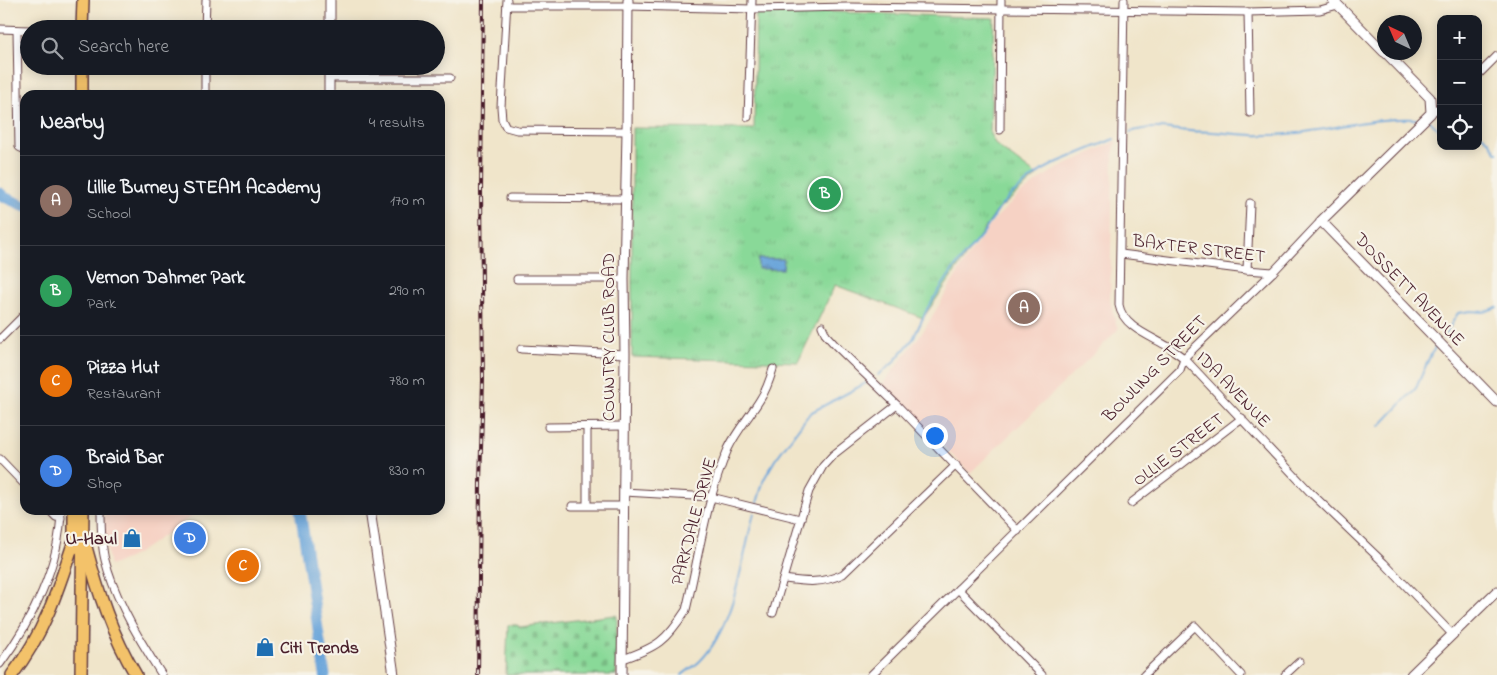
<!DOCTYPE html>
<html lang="en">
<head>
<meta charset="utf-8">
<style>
	body { margin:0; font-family:"Indie Flower",sans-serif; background:#242831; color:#f1f3f6 }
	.controls { position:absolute; right:15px; top:15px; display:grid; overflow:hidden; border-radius:10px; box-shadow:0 2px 12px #0003 }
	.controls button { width:45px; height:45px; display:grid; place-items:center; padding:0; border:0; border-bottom:1px solid #363941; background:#171b24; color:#f1f3f6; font:25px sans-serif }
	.compass { position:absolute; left:1377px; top:15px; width:45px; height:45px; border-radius:50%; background:#171b24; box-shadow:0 2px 12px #0003; rotate:316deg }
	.you { position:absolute; left:934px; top:435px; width:18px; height:18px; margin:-12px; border:4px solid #fff; border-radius:50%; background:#1a73e8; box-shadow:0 0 0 8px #1a73e833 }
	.badge { display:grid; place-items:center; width:32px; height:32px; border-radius:50%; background:#d93025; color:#fff; font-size:16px; font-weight:700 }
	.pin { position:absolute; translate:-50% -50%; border:2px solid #fff; box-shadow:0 1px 5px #0006 }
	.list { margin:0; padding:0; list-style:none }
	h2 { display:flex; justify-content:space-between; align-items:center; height:65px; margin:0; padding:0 20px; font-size:21px }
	h2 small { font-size:16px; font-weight:400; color:#9ea1a6 }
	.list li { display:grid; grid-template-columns:32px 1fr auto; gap:15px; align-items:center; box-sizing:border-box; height:90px; padding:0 20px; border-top:1px solid #363941 }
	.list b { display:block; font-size:19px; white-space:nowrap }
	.list p { margin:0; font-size:16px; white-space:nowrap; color:#9ea1a6 }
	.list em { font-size:16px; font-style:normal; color:#9ea1a6 }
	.icon { flex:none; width:28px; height:28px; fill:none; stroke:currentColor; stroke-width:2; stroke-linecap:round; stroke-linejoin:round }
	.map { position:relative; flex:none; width:1497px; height:675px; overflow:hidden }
	.search { position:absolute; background:#171b24; box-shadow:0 2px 12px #0003; left:20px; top:20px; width:425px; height:55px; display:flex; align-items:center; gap:12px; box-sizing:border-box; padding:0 18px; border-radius:28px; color:#9ea1a6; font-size:19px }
	.panel { position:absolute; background:#171b24; box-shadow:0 2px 12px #0003; left:20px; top:90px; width:425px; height:425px; border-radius:15px }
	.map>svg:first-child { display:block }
</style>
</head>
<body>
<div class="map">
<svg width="1497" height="675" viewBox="0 0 1497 675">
	<defs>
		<pattern id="cemetery-stones" width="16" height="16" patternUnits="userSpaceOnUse" patternTransform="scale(1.25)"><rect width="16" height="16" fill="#89d998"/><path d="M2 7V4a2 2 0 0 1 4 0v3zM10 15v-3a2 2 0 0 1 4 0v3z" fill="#78ba83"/></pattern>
		<pattern id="park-tufts" width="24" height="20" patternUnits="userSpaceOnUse" patternTransform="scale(1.25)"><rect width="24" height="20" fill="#89d998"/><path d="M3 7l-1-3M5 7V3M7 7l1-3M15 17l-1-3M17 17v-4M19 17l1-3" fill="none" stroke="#78ba83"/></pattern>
		<pattern id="water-waves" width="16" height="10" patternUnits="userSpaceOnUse" patternTransform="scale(1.25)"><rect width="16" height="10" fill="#6aa5da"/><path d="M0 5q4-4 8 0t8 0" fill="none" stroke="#5986b1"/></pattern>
	</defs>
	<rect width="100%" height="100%" fill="#f7f3e8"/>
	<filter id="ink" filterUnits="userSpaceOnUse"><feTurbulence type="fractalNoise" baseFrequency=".02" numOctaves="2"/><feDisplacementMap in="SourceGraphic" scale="10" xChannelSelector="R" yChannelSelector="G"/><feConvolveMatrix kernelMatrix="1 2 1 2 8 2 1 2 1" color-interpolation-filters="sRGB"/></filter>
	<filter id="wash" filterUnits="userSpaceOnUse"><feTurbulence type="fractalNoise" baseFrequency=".0096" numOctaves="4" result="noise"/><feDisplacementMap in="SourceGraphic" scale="20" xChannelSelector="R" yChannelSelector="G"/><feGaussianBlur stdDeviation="1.12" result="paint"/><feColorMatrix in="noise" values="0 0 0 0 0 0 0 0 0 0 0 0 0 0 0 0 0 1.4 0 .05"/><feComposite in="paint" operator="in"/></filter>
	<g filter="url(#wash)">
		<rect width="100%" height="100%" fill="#f0e5ca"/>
		<g fill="#f6d2c4">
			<polygon points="1116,141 1113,155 1110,301 1116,324 1119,328 1107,341 970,473 882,385 924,330 967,258 995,219 1019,195 1051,172"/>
			<polygon points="109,510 201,510 135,555 110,566 105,541 104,519 105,513"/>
		</g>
		<polygon fill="url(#cemetery-stones)" stroke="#6a7c62" points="615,615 617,616 616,675 506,675 508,625 517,625 520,627"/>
		<polygon fill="url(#park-tufts)" stroke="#6a7c62" points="756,9 994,18 990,134 996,145 1037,176 997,211 923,318 835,285 798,362 632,357 632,128 754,129"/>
		<polygon fill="url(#water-waves)" stroke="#5a6282" points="758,259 784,259 783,269 758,269"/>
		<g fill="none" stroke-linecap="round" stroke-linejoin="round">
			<g stroke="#6aa5da" stroke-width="2">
				<polyline points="1429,121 1441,131"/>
				<path d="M1130 132C1155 125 1165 129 1190 131 1197 132 1205 131 1213 132 1231 133 1250 136 1269 135 1319 135 1366 116 1416 119"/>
				<polyline points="1478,132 1489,141 1497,153"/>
				<polyline points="1443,338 1458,313 1471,311 1484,312 1497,307"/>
				<polyline points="878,375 892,364 913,339 928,307 952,271 984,232 1001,206 1010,196 1041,171 1058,162 1114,139"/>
				<polyline points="1380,426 1416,388 1431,354 1436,347"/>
				<polyline points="757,503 764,479 775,460 810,413 866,383"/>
				<path d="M682 675C688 670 695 666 700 661 735 626 742 559 754 513"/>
			</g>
			<g stroke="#6aa5da" stroke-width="11">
				<polyline points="0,193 4,197 25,206"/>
				<polyline points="300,510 325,675"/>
			</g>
		</g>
	</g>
	<g filter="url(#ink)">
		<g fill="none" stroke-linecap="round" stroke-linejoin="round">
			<g stroke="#633d43" stroke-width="9">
				<g id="minor">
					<polyline points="507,0 501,107 502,119 506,127 517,130 627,131"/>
					<path d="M1124 0 1119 305C1123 327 1150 336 1167 346 1173 350 1178 354 1184 358L1310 492 1384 563 1453 635"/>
					<polyline points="507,6 628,6 752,9 848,7 1248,12 1320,10 1338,5"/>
					<polyline points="1248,12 1250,113"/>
					<polyline points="0,29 29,30"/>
					<polyline points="205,29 206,0"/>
					<polyline points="17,30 19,147 25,150"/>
					<polyline points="1478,75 1497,56"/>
					<polyline points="329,78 450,78"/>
					<polyline points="205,95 205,66"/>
					<polyline points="1431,113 1441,106"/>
					<polyline points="748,117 752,0"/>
					<polyline points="1000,130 1001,0"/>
					<polyline points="510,198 625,199"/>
					<polyline points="1121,254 1247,270 1273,272"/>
					<polyline points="1247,270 1250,203"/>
					<polyline points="517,279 624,279"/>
					<polyline points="822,326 826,335 836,346 897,405 1018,531"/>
					<polyline points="0,339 25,314"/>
					<polyline points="521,349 625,354"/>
					<polyline points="548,427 624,426"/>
					<polyline points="587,427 587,505"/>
					<polyline points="0,459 25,485"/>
					<polyline points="624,492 711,497 800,519"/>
					<polyline points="1131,503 1242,418"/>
					<polyline points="572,506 623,506"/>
					<polyline points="49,510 56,517 61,518"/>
					<path d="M101 510C101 527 101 544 105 560 114 597 141 643 162 675"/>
					<path d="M784 579C807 582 821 584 843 574L956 465"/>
					<polyline points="958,589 1042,675"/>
					<polyline points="773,613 809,491 823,466 833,455 897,405"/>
					<path d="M623 659C657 647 666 641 686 610 699 556 706 500 728 449 737 430 751 415 761 398 767 389 770 379 773 369"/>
					<path d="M0 664C32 621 60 565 61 510"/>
					<polyline points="871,675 1180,370 1184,358 1273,272 1321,221"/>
					<polyline points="1144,675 1195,626 1241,675"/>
					<polyline points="1285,675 1299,662"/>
				</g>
			</g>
			<g stroke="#633d43" stroke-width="11">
				<g id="tertiary">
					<polyline points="1333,0 1384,52"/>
					<polyline points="330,29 330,0"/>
					<polyline points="1385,52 1430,98 1431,113 1321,221 1497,402"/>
					<polyline points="329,95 329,66"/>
					<polyline points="370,510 394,675"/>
					<polyline points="622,675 625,354 624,279 627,131 628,0"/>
					<polyline points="1411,675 1497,591"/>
				</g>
			</g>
			<g stroke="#633d43" stroke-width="14">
				<g id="primary">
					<polyline points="82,29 83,0"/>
					<polyline points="82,95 82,66"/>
					<polyline points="74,510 74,548"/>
					<path d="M86 547C98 592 112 635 136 675"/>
					<path d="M12 675C44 634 58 590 74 541"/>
					<polyline points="81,675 83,510"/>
				</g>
			</g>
			<use href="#minor" stroke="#fff" stroke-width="7"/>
			<use href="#tertiary" stroke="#fff" stroke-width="9"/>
			<use href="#primary" stroke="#f3c26a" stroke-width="11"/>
			<g stroke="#4a1f2b" stroke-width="4">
				<polyline id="rail" points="478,675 480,483 483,380 481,191 483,0"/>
			</g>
			<use href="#rail" stroke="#f7f3e8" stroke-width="2" stroke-dasharray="5.5" stroke-linecap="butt"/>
		</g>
	</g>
	<defs>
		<g id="shop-bare" transform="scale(1.5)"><path d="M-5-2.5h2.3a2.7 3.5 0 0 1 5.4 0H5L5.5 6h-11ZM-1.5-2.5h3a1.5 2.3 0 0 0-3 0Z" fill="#1f6fb2" stroke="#f7f3e8" stroke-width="2.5" paint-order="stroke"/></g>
	</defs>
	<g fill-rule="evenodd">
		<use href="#shop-bare" x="132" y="538"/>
		<use href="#shop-bare" x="265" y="647"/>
	</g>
	<g text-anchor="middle" stroke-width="4.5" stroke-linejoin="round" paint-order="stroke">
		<g font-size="18" fill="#4a1f2b" stroke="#f7f3e8">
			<text transform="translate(1199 248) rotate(7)" y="6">BAXTER STREET</text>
			<text transform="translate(1410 289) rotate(46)" y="6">DOSSETT AVENUE</text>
			<text transform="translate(608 337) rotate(-90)" y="6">COUNTRY CLUB ROAD</text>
			<text transform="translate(1154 368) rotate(-46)" y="6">BOWLING STREET</text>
			<text transform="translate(1234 389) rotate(46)" y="6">IDA AVENUE</text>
			<text transform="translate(1178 449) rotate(-37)" y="6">OLLIE STREET</text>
			<text transform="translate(693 521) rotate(-75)" y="6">PARKDALE DRIVE</text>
		</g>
		<g font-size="18" font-weight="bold" fill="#4a1f2b" stroke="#f7f3e8" text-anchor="end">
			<text x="117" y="544">U-Haul</text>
			<text x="280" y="653" text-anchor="start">Citi Trends</text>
		</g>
	</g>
</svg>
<div class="controls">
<button>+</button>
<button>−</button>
<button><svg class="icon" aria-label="locate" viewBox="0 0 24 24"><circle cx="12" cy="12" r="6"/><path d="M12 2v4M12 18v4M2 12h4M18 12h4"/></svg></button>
</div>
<svg class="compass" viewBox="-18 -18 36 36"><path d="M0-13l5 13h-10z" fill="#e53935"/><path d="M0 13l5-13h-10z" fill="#9ea1a6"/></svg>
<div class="you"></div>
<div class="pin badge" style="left:1024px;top:308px;background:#8d6e63">A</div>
<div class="pin badge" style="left:825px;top:194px;background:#2e9e5b">B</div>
<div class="pin badge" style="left:243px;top:566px;background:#e8710a">C</div>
<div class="pin badge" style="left:190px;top:538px;background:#3f7fe0">D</div>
<div class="search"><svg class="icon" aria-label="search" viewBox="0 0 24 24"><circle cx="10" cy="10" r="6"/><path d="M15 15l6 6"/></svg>Search here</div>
<section class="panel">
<h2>Nearby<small>4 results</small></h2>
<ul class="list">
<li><span class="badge" style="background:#8d6e63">A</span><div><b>Lillie Burney STEAM Academy</b><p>School</p></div><em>170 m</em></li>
<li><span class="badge" style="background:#2e9e5b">B</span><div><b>Vernon Dahmer Park</b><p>Park</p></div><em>290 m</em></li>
<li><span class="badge" style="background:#e8710a">C</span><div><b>Pizza Hut</b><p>Restaurant</p></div><em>780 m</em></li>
<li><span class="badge" style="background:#3f7fe0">D</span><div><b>Braid Bar</b><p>Shop</p></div><em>830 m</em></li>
</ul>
</section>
</div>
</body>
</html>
